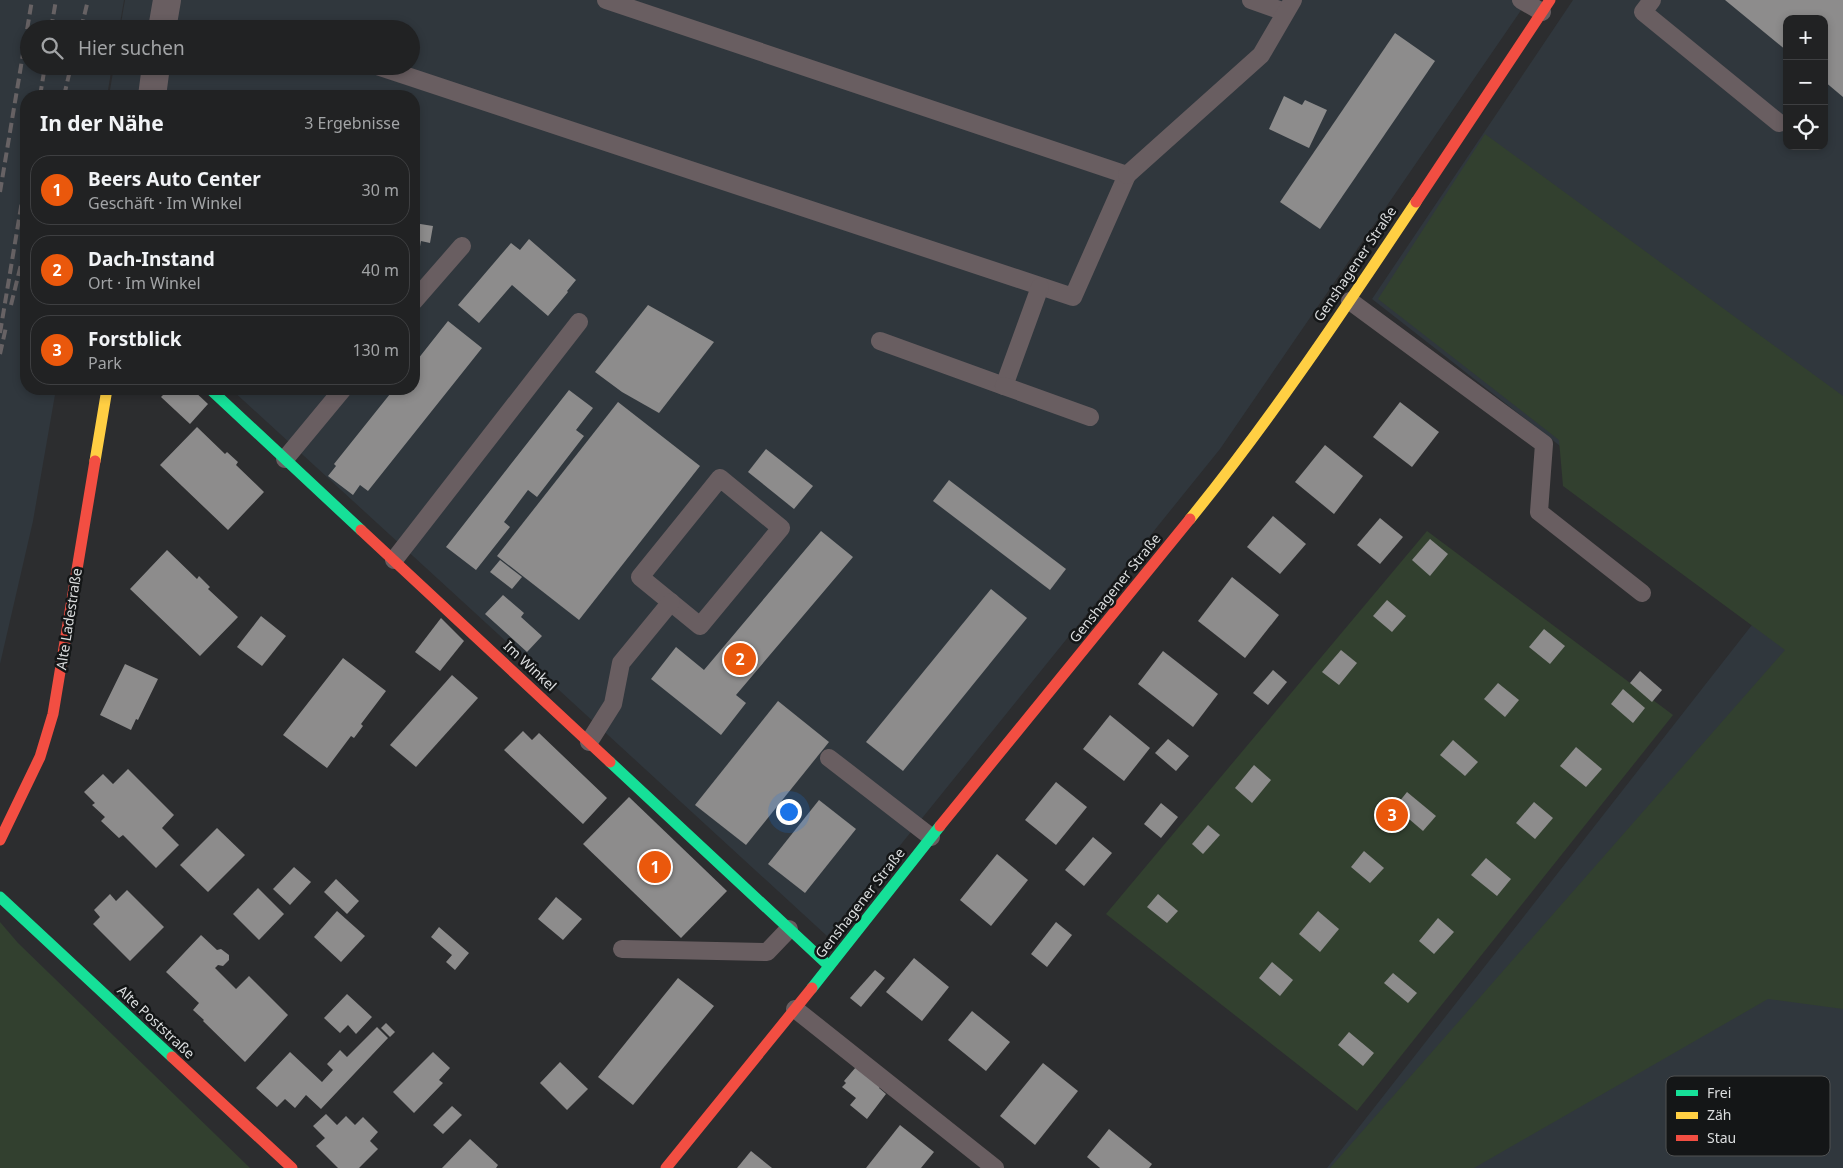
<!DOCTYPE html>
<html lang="de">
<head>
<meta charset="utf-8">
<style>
	body { margin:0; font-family:"Noto Sans",sans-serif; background:#292a2b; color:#f1f3f6 }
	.controls { position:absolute; right:15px; top:15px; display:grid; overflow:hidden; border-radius:10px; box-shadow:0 2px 8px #0003 }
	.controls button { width:45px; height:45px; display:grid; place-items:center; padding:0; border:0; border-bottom:1px solid #3e3f41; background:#212223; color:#f1f3f6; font:25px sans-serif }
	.you { position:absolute; left:788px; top:811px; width:18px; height:18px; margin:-12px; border:4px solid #fff; border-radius:50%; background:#1a73e8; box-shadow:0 0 0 8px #1a73e833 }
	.badge { display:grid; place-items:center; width:32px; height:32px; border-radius:50%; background:#ea580c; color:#fff; font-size:16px; font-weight:700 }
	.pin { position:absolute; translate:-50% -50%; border:2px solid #fff; box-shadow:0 1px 5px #0006 }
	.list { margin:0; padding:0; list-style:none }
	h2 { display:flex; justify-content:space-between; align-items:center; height:65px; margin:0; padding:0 20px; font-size:21px }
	h2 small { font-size:16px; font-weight:400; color:#a2a4a6 }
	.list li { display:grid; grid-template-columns:32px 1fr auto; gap:15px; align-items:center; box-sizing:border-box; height:70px; margin:0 10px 10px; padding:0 10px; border:1px solid #3e3f41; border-radius:20px }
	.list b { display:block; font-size:19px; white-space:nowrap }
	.list p { margin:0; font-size:16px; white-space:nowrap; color:#a2a4a6 }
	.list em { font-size:16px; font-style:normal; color:#a2a4a6 }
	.icon { flex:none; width:28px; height:28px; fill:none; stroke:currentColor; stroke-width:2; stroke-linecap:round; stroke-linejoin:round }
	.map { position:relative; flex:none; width:1843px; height:1168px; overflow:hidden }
	.search { position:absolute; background:#212223; box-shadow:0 2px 8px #0003; left:20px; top:20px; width:400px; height:55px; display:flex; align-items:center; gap:12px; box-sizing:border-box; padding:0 18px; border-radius:28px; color:#a2a4a6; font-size:19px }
	.panel { position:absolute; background:#212223; box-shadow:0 2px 8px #0003; left:20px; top:90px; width:400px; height:305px; border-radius:20px }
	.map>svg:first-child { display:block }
</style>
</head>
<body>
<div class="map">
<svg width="1843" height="1168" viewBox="0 0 1843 1168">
	<rect width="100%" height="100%" fill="#2c2d2f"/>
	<g fill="#30373d" fill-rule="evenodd">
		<polygon points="0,0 124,0 119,29 29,29 29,66 112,66 107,96 26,96 26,389 56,389 33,521 0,664"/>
		<polygon points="125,0 1528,0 1220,449 827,936 231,389 414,389 414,96 109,96 114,66 411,66 411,29 120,29"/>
		<path d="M1573 0H1843V1168H1327L1766 607 1372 299ZM1787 19H1824V146H1787Z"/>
	</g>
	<g fill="#32402f">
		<polygon points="1485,134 1843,396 1843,1009 1768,999 1474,1168 1330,1168 1785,650 1563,486 1559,440 1378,299"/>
		<polygon points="1427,531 1673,715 1357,1111 1106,914"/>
		<polygon points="0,922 18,943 250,1168 0,1168"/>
	</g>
	<g fill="#8d8c8c">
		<polygon points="1725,0 1843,0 1843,97 1824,81 1824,19 1787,19 1787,51"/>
		<polygon points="1395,33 1435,61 1320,229 1280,202"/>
		<polygon points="1284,96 1302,105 1305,100 1327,110 1309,148 1269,129"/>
		<polygon points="414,223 433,226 430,243 421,241 415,274"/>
		<polygon points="529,239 576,280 567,291 568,292 548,316 512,285 479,323 458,305 511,243 520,250"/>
		<polygon points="648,305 714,342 659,413 622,392 595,372"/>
		<polygon points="448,321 482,348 368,491 360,485 353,495 328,476 336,466 334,464 394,389 414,389 414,364"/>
		<polygon points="169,389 192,389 208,404 190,424 161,397"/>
		<polygon points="569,390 593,408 576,430 584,436 537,497 528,490 504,522 510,527 476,570 446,547"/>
		<polygon points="618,402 700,466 579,620 497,556"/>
		<polygon points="1400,402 1439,432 1412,467 1373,437"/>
		<polygon points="197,427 225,454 227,452 238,462 236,465 264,492 228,530 160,465"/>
		<polygon points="1325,445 1363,476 1334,514 1295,482"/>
		<polygon points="766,449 813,486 794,509 748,472"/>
		<polygon points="949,480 1066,569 1050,590 933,501"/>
		<polygon points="1273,516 1306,544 1280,574 1247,547"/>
		<polygon points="1380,518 1403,537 1380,564 1357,545"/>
		<polygon points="821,531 853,557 736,695 746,703 721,735 651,679 676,647 704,670"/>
		<polygon points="1430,539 1448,554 1430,576 1412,560"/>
		<polygon points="167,550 197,579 199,576 210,587 208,589 238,617 200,656 130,589"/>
		<polygon points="500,560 522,577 512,589 490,572"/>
		<polygon points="1232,577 1279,615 1245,658 1198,621"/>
		<polygon points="991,589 1027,618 903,771 866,742"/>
		<polygon points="503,595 524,613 521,617 542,636 527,652 485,614"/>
		<polygon points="1387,600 1406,616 1392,632 1373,616"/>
		<polygon points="261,616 286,636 262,666 237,647"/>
		<polygon points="441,618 464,641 440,671 415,652"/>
		<polygon points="1544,629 1565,646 1550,664 1529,647"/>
		<polygon points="1341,650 1357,663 1339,685 1322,672"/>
		<polygon points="1163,651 1218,694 1193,727 1138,684"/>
		<polygon points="343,658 386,691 361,724 363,726 354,738 351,736 327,768 283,735"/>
		<polygon points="125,664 158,679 138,720 136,719 131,730 100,715"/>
		<polygon points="1273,670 1287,682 1268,705 1253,693"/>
		<polygon points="1640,671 1662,690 1652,702 1630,683"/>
		<polygon points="452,675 478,698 416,767 390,745"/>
		<polygon points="1498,683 1519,700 1505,717 1484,699"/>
		<polygon points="1623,689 1645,708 1633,723 1611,704"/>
		<polygon points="778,701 829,742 746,845 695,805"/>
		<polygon points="1110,715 1150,748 1124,781 1083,749"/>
		<polygon points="523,731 532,740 539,733 607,798 583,824 504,750"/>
		<polygon points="1168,739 1189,756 1176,771 1155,753"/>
		<polygon points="1453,740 1478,762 1465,776 1440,755"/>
		<polygon points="1576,747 1602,769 1586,787 1560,766"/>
		<polygon points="1254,765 1271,780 1252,803 1235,788"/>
		<polygon points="128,769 174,815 162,828 179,845 156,868 123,835 119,838 101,821 105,817 92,805 95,803 84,792 103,774 113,784"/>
		<polygon points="1056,782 1087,807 1056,845 1025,820"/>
		<polygon points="1407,792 1436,816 1423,831 1395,807"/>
		<polygon points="629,797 727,891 681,938 583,844"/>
		<polygon points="819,800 856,829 805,893 768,864"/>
		<polygon points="1534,802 1553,818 1535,839 1516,823"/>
		<polygon points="1161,803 1178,817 1161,838 1144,824"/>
		<polygon points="1208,825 1220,835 1203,854 1192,844"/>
		<polygon points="217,828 245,855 208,892 180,865"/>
		<polygon points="1093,837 1112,853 1084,886 1065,870"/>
		<polygon points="1364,851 1384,868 1370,883 1351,867"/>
		<polygon points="997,854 1028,880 991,926 960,900"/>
		<polygon points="1486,858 1511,879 1497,896 1471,875"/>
		<polygon points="294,867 311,882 290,905 273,889"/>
		<polygon points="336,879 359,901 347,914 324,892"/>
		<polygon points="258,888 284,914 259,940 233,914"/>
		<polygon points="127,890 164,927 130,961 93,924 100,917 94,910 110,894 116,901"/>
		<polygon points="1158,894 1178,911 1167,923 1147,907"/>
		<polygon points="556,897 582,919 563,940 538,919"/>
		<polygon points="337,911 365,936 341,962 314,937"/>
		<polygon points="1318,911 1339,929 1320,952 1299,934"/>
		<polygon points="1438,918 1454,932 1434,954 1419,941"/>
		<polygon points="1056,922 1072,935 1047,967 1031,954"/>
		<polygon points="439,927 469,953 455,970 446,962 452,955 431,937"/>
		<polygon points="201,935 217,950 221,949 229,955 229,960 223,966 218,965 215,968 236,989 249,976 288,1015 245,1062 203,1021 204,1020 193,1010 199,1003 166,972"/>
		<polygon points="914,958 949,987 922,1021 886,992"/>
		<polygon points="1272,962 1293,980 1280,996 1259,978"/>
		<polygon points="875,970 885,978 861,1007 850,998"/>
		<polygon points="1393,973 1417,993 1408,1003 1384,983"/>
		<polygon points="678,978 714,1006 633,1105 598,1077"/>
		<polygon points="347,994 372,1017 356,1034 348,1025 340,1033 324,1018"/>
		<polygon points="972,1011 1010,1042 986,1071 948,1040"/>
		<polygon points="386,1023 395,1032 390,1037 381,1028"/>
		<polygon points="377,1027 388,1038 321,1109 306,1095 295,1108 285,1099 277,1107 256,1088 290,1052 322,1082 333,1070 327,1064 340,1050 347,1057"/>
		<polygon points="1349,1032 1374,1053 1363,1066 1338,1045"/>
		<polygon points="433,1052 450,1068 439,1080 443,1083 414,1113 393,1092"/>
		<polygon points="560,1062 588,1089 567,1110 540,1083"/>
		<polygon points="1043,1063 1078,1091 1035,1145 1000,1116"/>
		<polygon points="856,1067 880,1086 879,1088 886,1094 867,1119 850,1105 856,1098 842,1087 846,1083 844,1081"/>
		<polygon points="452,1106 462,1115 443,1134 433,1125"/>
		<polygon points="326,1114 337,1125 346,1116 355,1125 363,1117 378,1132 370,1141 378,1149 359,1168 338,1168 316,1146 325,1138 313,1126"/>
		<polygon points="900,1125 934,1152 921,1168 866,1168"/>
		<polygon points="1109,1129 1152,1164 1149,1168 1100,1168 1087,1157"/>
		<polygon points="470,1139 498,1165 496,1168 442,1168"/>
		<polygon points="751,1151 772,1168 737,1168"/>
	</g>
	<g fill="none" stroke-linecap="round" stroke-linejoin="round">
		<g stroke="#695e61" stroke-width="18">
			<polyline points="1251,0 1285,12"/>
			<polyline points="1521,0 1542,12"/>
			<polyline points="1652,0 1643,12 1779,123"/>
			<polyline points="377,66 1073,297 1127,175 606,0"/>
			<polyline points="1127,175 1261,55 1293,0"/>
			<polyline points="414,301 462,246"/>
			<polyline points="1350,301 1544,444 1539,512 1642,593"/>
			<polyline points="880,341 1004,386 1040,287"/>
			<polyline points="1004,386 1090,417"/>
			<polyline points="285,459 343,389"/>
			<polygon points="720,478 781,528 700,626 640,577"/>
			<polyline points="394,560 579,322"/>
			<polyline points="589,742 613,704 621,663 671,602"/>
			<polyline points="829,758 931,837"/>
			<polyline points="622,949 767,952 789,929"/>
			<polyline points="795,1009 995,1168"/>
		</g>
		<g stroke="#695e61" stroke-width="28">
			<polyline points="162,29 167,0"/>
			<polyline points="152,96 156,66"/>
		</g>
		<g stroke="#16e098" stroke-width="11">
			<polyline points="210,389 361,530"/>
			<polyline points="610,762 829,966"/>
			<polyline points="0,897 172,1057"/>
			<polyline points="812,988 940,826"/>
		</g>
		<g stroke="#ffcf43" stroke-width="11">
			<polyline points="95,461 107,389"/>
			<path d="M1190 519C1272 418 1344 310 1416 202"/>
		</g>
		<g stroke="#f24e42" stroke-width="11">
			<polyline points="1416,202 1550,0"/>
			<polyline points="361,530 610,762"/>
			<polyline points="940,826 1190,519"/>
			<polyline points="0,840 40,757 53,714 95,461"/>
			<polyline points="172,1057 292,1168"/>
			<polyline points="666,1168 812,988"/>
		</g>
		<g stroke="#676264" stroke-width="4" stroke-dasharray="10 5" stroke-linecap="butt">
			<polyline points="51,29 56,0"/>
			<polyline points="81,29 88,0"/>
			<polyline points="40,96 45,66"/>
			<polyline points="64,96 71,66"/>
			<polyline points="0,192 32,0"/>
			<polyline points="11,305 26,244"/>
			<polyline points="0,333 26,177"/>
			<polyline points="0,354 6,327"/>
		</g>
	</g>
	<g text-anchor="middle" stroke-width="5" stroke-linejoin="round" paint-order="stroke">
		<g font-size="14" fill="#dbddde" stroke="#141617">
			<text transform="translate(1355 264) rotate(-56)" y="5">Genshagener Straße</text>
			<text transform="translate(1115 588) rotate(-51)" y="5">Genshagener Straße</text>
			<text transform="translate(69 619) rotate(-81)" y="5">Alte Ladestraße</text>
			<text transform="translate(530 666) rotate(43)" y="5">Im Winkel</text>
			<text transform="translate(860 903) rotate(-52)" y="5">Genshagener Straße</text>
			<text transform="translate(156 1022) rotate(43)" y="5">Alte Poststraße</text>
		</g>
	</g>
	<rect x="1666" y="1076" width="164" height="80" rx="8" fill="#141617" stroke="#505253" stroke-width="1"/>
	<rect x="1676" y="1090" width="22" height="6" fill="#16e098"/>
	<rect x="1676" y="1112" width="22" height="7" fill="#ffcf43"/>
	<rect x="1676" y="1135" width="22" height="6" fill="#f24e42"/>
	<g font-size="14" fill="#dbddde">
		<text x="1707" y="1098">Frei</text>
		<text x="1707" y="1120">Zäh</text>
		<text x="1707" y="1143">Stau</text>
	</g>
</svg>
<div class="controls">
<button>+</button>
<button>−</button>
<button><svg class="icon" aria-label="locate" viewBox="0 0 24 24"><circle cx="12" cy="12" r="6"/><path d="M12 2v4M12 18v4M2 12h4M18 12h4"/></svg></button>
</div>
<div class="you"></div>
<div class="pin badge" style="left:655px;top:867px">1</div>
<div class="pin badge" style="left:740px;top:659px">2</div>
<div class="pin badge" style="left:1392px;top:815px">3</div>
<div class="search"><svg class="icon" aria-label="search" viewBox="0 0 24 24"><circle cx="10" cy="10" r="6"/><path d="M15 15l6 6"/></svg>Hier suchen</div>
<section class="panel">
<h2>In der Nähe<small>3 Ergebnisse</small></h2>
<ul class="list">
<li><span class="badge">1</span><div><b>Beers Auto Center</b><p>Geschäft · Im Winkel</p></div><em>30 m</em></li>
<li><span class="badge">2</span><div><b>Dach-Instand</b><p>Ort · Im Winkel</p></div><em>40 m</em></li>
<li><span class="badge">3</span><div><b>Forstblick</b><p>Park</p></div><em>130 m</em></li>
</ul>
</section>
</div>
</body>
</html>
